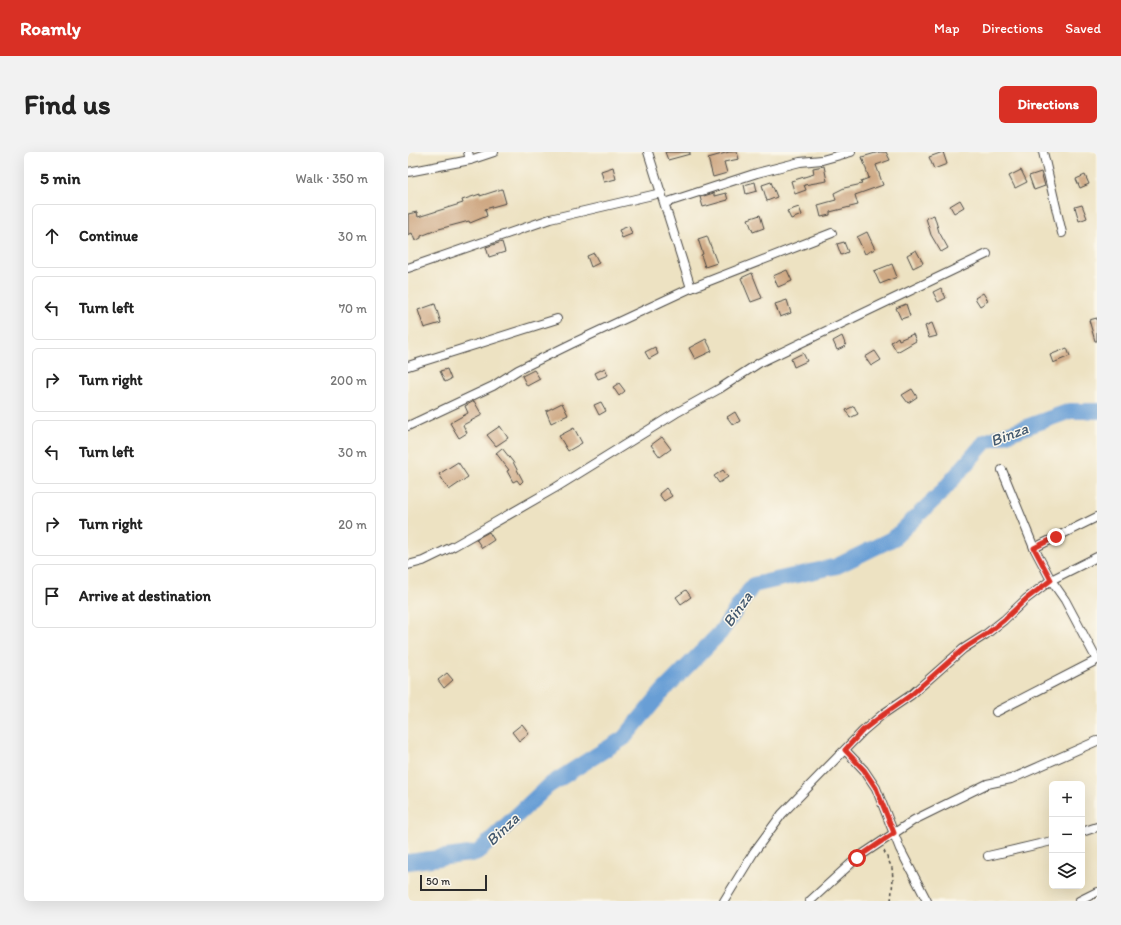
<!DOCTYPE html>
<html lang="en">
<head>
<meta charset="utf-8">
<style>
	body { margin:0; font-family:Itim,sans-serif; background:#f2f2f2; color:#222 }
	.controls { position:absolute; right:12px; bottom:12px; display:grid; overflow:hidden; border-radius:6px; box-shadow:0 4px 16px #0002 }
	.controls button { width:36px; height:36px; display:grid; place-items:center; padding:0; border:0; border-bottom:1px solid #e0e0e0; background:#fff; color:#222; font:20px sans-serif }
	.scale { position:absolute; left:12px; bottom:10px; width:67px; box-sizing:border-box; padding-left:4px; border:2px solid #2b2b2b; border-top:0; font-size:11px; line-height:14px; white-space:nowrap; color:#2b2b2b; -webkit-text-stroke:3px #fbf7ec; paint-order:stroke }
	.stop { position:absolute; width:12px; height:12px; margin:-9px; border:3px solid #d93025; border-radius:50%; background:#fff }
	.stop.end { background:#d93025; border-color:#fff; box-shadow:0 1px 4px #0008 }
	.list { margin:0; padding:0; list-style:none }
	h2 { display:flex; justify-content:space-between; align-items:center; height:52px; margin:0; padding:0 16px; font-size:17px }
	h2 small { font-size:13px; font-weight:400; color:#767676 }
	.list li { display:grid; grid-template-columns:26px 1fr auto; gap:12px; align-items:center; box-sizing:border-box; height:64px; margin:0 8px 8px; padding:0 8px; border:1px solid #e0e0e0; border-radius:6px }
	.list b { display:block; font-size:15px; white-space:nowrap }
	.list em { font-size:13px; font-style:normal; color:#767676 }
	.icon { flex:none; width:22px; height:22px; fill:none; stroke:currentColor; stroke-width:2; stroke-linecap:round; stroke-linejoin:round }
	.map { position:relative; flex:none; width:689px; height:749px; overflow:hidden; border-radius:6px }
	header { display:flex; align-items:center; gap:24px; box-sizing:border-box; height:56px; padding:0 20px; background:#d93025; color:#fff }
	header strong { font-size:19px }
	nav { display:flex; gap:22px; margin-inline-start:auto; font-size:14px }
	.intro { display:flex; align-items:center; justify-content:space-between; box-sizing:border-box; height:96px; padding:0 24px }
	h1 { margin:0; font-size:28px }
	.button { padding:10px 18px; border-radius:6px; background:#d93025; color:#fff; font-size:14px; font-weight:700 }
	main { display:flex; gap:24px; padding:0 24px }
	aside { flex:1; background:#fff; border-radius:6px; box-shadow:0 4px 16px #0002 }
	.map>svg:first-child { display:block }
</style>
</head>
<body>
<header>
<strong>Roamly</strong>
<nav><a>Map</a><a>Directions</a><a>Saved</a></nav>
</header>
<div class="intro"><h1>Find us</h1><a class="button">Directions</a></div>
<main>
<aside>
<h2>5 min<small>Walk · 350 m</small></h2>
<ul class="list">
<li><svg class="icon" aria-label="ahead" viewBox="0 0 24 24"><path d="M12 20V5M6 11l6-6 6 6"/></svg><div><b>Continue</b></div><em>30 m</em></li>
<li><svg class="icon" aria-label="left" viewBox="0 0 24 24"><path d="M17 20v-9H6M10 6l-5 5 5 5"/></svg><div><b>Turn left</b></div><em>70 m</em></li>
<li><svg class="icon" aria-label="right" viewBox="0 0 24 24"><path d="M7 20v-9h11M14 6l5 5-5 5"/></svg><div><b>Turn right</b></div><em>200 m</em></li>
<li><svg class="icon" aria-label="left" viewBox="0 0 24 24"><path d="M17 20v-9H6M10 6l-5 5 5 5"/></svg><div><b>Turn left</b></div><em>30 m</em></li>
<li><svg class="icon" aria-label="right" viewBox="0 0 24 24"><path d="M7 20v-9h11M14 6l5 5-5 5"/></svg><div><b>Turn right</b></div><em>20 m</em></li>
<li><svg class="icon" aria-label="arrive" viewBox="0 0 24 24"><path d="M6 21V4h12l-3 4 3 4H6"/></svg><div><b>Arrive at destination</b></div></li>
</ul>
</aside>
<div class="map">
<svg width="689" height="749" viewBox="0 0 689 749">
	<rect width="100%" height="100%" fill="#fbf7ec"/>
	<filter id="ink" filterUnits="userSpaceOnUse"><feTurbulence type="fractalNoise" baseFrequency=".025" numOctaves="2"/><feDisplacementMap in="SourceGraphic" scale="8" xChannelSelector="R" yChannelSelector="G"/><feConvolveMatrix kernelMatrix="1 2 1 2 8 2 1 2 1" color-interpolation-filters="sRGB"/></filter>
	<filter id="wash" filterUnits="userSpaceOnUse"><feTurbulence type="fractalNoise" baseFrequency=".012" numOctaves="4" result="noise"/><feDisplacementMap in="SourceGraphic" scale="16" xChannelSelector="R" yChannelSelector="G"/><feGaussianBlur stdDeviation="0.9" result="paint"/><feColorMatrix in="noise" values="0 0 0 0 0 0 0 0 0 0 0 0 0 0 0 0 0 1.4 0 .05"/><feComposite in="paint" operator="in"/></filter>
	<g filter="url(#wash)">
		<rect width="100%" height="100%" fill="#ede2c2"/>
		<g fill="none" stroke-linecap="round" stroke-linejoin="round">
			<polyline stroke="#679ed5" stroke-width="16" points="0,710 69,701 140,634 179,609 216,586 254,540 312,481 345,433 429,414 486,386 532,342 577,290 662,259 689,259"/>
		</g>
		<g id="blocks">
			<g fill="#cfa984">
				<polygon points="257,0 282,0 282,2 260,8"/>
				<polygon points="321,0 329,0 331,7 316,10 319,21 305,25 300,6"/>
				<polygon points="471,0 478,0 482,8 468,13 475,33 447,43 450,53 422,60 422,63 413,65 410,53 428,48 426,41 436,36 454,32 453,29 461,26 454,5"/>
				<polygon points="535,0 539,12 526,17 521,5"/>
				<polygon points="416,14 419,29 396,33 398,38 387,42 383,29 406,22 405,16"/>
				<polygon points="205,15 208,27 196,30 193,19"/>
				<polygon points="613,18 619,30 607,36 601,24"/>
				<polygon points="633,20 637,34 626,38 621,24"/>
				<polygon points="677,23 681,32 672,36 668,27"/>
				<polygon points="347,30 349,39 338,42 336,33"/>
				<polygon points="363,30 369,45 359,49 354,33"/>
				<polygon points="94,37 98,51 77,57 79,64 62,71 61,69 31,77 13,84 13,86 7,89 4,81 0,83 0,62 9,60 10,65 55,51 54,48 72,42 72,44"/>
				<polygon points="306,41 306,44 318,41 320,48 295,55 292,45"/>
				<polygon points="552,48 556,55 546,61 542,54"/>
				<polygon points="674,53 679,66 671,69 667,55"/>
				<polygon points="391,55 394,63 383,67 379,59"/>
				<polygon points="352,63 356,76 345,80 340,67"/>
				<polygon points="526,63 531,80 540,96 533,100 523,83 518,66"/>
				<polygon points="221,74 224,82 214,86 211,78"/>
				<polygon points="459,80 467,97 457,102 449,85"/>
				<polygon points="299,84 309,111 297,115 293,103 295,102 290,87"/>
				<polygon points="94,90 97,100 81,105 78,95"/>
				<polygon points="436,90 440,100 433,103 429,92"/>
				<polygon points="508,98 515,111 505,116 499,103"/>
				<polygon points="186,101 191,111 183,115 179,104"/>
				<polygon points="484,112 489,125 472,132 466,119"/>
				<polygon points="379,118 384,129 370,135 365,124"/>
				<polygon points="344,121 354,146 343,150 333,126"/>
				<polygon points="533,136 538,146 530,150 525,140"/>
				<polygon points="575,141 580,149 572,154 567,146"/>
				<polygon points="379,148 383,161 372,165 367,152"/>
				<polygon points="27,152 33,171 16,176 10,158"/>
				<polygon points="498,152 502,164 493,167 488,156"/>
				<polygon points="689,166 689,189 687,189 681,168"/>
				<polygon points="524,171 529,184 521,186 517,174"/>
				<polygon points="505,182 508,189 489,200 483,190 490,185 491,188"/>
				<polygon points="434,184 438,194 429,198 425,189"/>
				<polygon points="298,187 304,199 287,207 281,196"/>
				<polygon points="247,195 250,202 241,207 237,200"/>
				<polygon points="659,196 662,204 645,211 642,203"/>
				<polygon points="467,199 473,208 463,214 457,205"/>
				<polygon points="395,201 399,209 386,215 383,207"/>
				<polygon points="197,216 200,223 190,227 187,221"/>
				<polygon points="39,217 43,227 37,230 32,219"/>
				<polygon points="126,218 132,227 119,234 114,224"/>
				<polygon points="211,231 217,239 211,244 205,235"/>
				<polygon points="504,237 509,245 500,251 494,243"/>
				<polygon points="66,249 74,263 55,273 59,281 51,286 42,271 60,261 57,254"/>
				<polygon points="193,250 198,259 191,263 186,253"/>
				<polygon points="154,251 160,263 143,271 138,259"/>
				<polygon points="446,254 450,262 442,266 438,258"/>
				<polygon points="327,260 332,269 325,273 319,265"/>
				<polygon points="92,274 100,286 88,294 79,283"/>
				<polygon points="166,276 174,291 160,299 151,284"/>
				<polygon points="254,285 263,297 252,305 243,293"/>
				<polygon points="94,296 105,310 115,329 112,332 109,328 105,330 99,319 101,318 88,301"/>
				<polygon points="50,310 60,325 41,338 31,322"/>
				<polygon points="315,318 320,325 311,331 306,324"/>
				<polygon points="258,336 264,344 256,349 251,342"/>
				<polygon points="81,380 86,388 74,396 68,387"/>
				<polygon points="278,438 283,445 273,452 268,445"/>
				<polygon points="39,521 45,528 36,536 30,528"/>
				<polygon points="114,572 121,581 111,589 104,580"/>
			</g>
		</g>
	</g>
	<g filter="url(#ink)">
		<use href="#blocks" fill-opacity="0" stroke="#484642" stroke-width="1"/>
		<g fill="none" stroke-linecap="round" stroke-linejoin="round">
			<g stroke="#484642" stroke-width="10">
				<g id="street">
					<polyline points="60,0 62,8"/>
					<polyline points="240,0 283,136"/>
					<polyline points="635,0 654,81"/>
					<polyline points="0,20 62,8 86,0"/>
					<polyline points="257,51 349,21 392,10 414,8 443,0"/>
					<polyline points="0,116 142,67 253,41"/>
					<polyline points="0,214 149,167"/>
					<polyline points="0,274 85,234 110,218 163,192 283,136 424,81"/>
					<polyline points="594,318 626,396 643,428 657,448 689,508"/>
					<polyline points="626,396 689,365"/>
					<polyline points="0,413 15,409 46,394 147,336 268,261 311,237 351,211 579,102"/>
					<polyline points="588,560 689,508"/>
					<polyline points="437,598 456,618 468,636 492,697 519,749"/>
					<polyline points="674,680 689,675"/>
					<polyline points="580,704 644,689"/>
					<polyline points="316,749 346,700 374,662 455,579 475,562 503,543 555,497 577,483 596,468 618,447 643,428 689,405"/>
					<polyline points="402,749 449,706 506,668 579,632 603,627 689,589"/>
					<polyline points="671,749 689,740"/>
				</g>
			</g>
			<polyline stroke="#484642" stroke-width="1.5" stroke-dasharray="3 3" stroke-linecap="butt" points="476,699 484,716 485,727 483,749"/>
			<use href="#street" stroke="#fff" stroke-width="8"/>
		</g>
	</g>
	<g fill="none" stroke-linecap="round" stroke-linejoin="round" filter="url(#ink)">
		<polyline stroke="#d93025" stroke-width="5" points="449,706 486,681 468,636 456,618 437,598 455,578 476,562 503,543 555,497 577,483 596,468 618,447 643,428 626,396 648,385"/>
	</g>
	<g text-anchor="middle" stroke-width="3" stroke-linejoin="round" paint-order="stroke">
		<g font-size="16" font-style="italic" fill="#43596f" stroke="#fbf7ec">
			<text transform="translate(601 282) rotate(-21)" y="6">Binza</text>
			<text transform="translate(329 457) rotate(-55)" y="6">Binza</text>
			<text transform="translate(94 677) rotate(-44)" y="6">Binza</text>
		</g>
	</g>
</svg>
<div class="controls">
<button>+</button>
<button>−</button>
<button><svg class="icon" aria-label="layers" viewBox="0 0 24 24"><path d="M12 4l9 5-9 5-9-5zM3 14l9 5 9-5"/></svg></button>
</div>
<div class="scale">50 m</div>
<div class="stop" style="left:449px;top:706px"></div>
<div class="stop end" style="left:648px;top:385px"></div>
</div>
</main>
</body>
</html>
